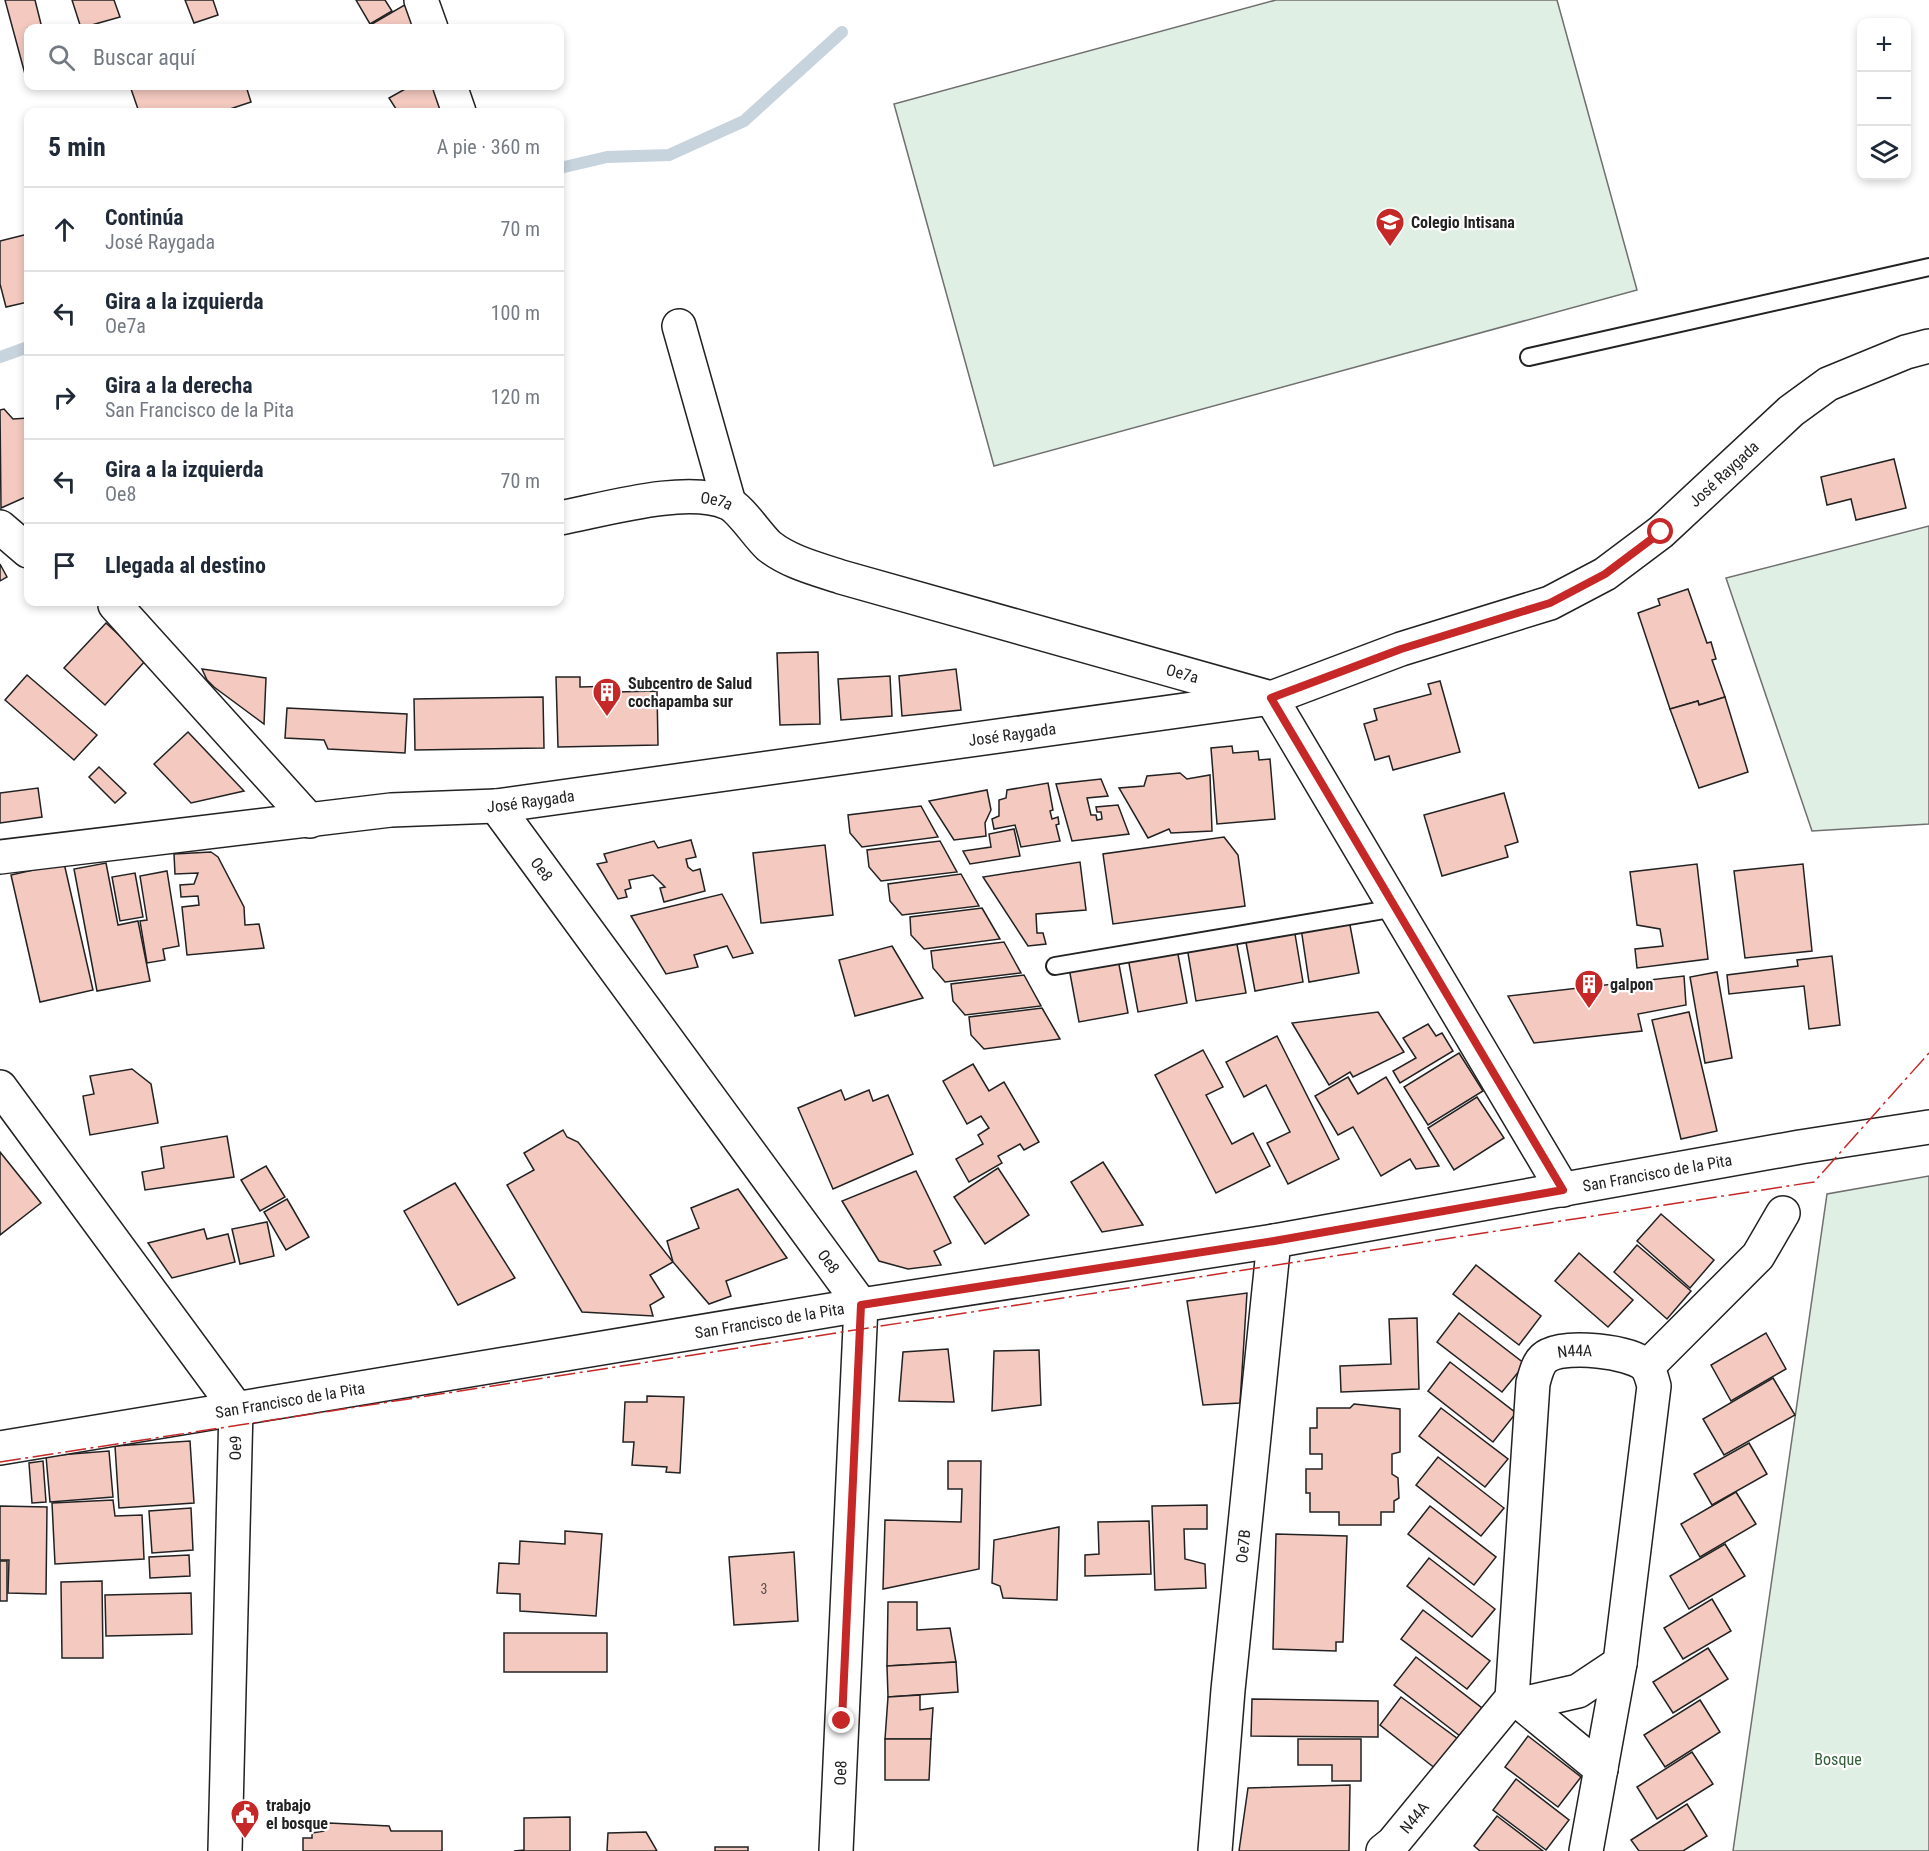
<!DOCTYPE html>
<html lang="es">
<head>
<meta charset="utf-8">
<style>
	body { margin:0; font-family:"Roboto Condensed",sans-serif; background:#f2f2f3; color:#1f2937 }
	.controls { position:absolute; right:18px; top:18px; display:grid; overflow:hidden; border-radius:12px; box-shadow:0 3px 9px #0003 }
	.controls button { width:54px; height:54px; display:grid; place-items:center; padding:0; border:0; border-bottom:2px solid #e0e1e3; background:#fff; color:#1f2937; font:30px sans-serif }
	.stop { position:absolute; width:18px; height:18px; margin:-14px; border:4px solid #c62828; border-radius:50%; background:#fff }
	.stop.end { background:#c62828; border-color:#fff; box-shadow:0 2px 6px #0008 }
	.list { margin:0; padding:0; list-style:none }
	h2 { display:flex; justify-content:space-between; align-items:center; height:78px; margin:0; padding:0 24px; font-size:26px }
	h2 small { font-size:20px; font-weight:400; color:#747a83 }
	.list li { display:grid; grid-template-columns:39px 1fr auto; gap:18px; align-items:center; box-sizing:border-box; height:84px; padding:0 24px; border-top:2px solid #e0e1e3 }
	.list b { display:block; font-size:22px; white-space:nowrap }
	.list p { margin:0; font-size:20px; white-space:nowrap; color:#747a83 }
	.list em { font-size:20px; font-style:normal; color:#747a83 }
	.icon { flex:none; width:33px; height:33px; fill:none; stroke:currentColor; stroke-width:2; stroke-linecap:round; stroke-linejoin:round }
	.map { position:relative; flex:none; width:1929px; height:1851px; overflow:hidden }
	.search { position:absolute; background:#fff; box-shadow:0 3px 9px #0003; left:24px; top:24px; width:540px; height:66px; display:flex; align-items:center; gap:15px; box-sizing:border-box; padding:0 21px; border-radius:12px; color:#747a83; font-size:22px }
	.panel { position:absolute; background:#fff; box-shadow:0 3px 9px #0003; left:24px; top:108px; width:540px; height:498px; border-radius:12px }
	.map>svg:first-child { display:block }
</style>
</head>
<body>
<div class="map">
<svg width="1929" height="1851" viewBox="0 0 1929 1851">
	<rect width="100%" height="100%" fill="#fff"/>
	<g fill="#e0efe3" stroke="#6f6f6f" stroke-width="1.5">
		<polygon points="1276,0 1557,0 1637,290 994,466 894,104"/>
		<polygon points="1929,526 1929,824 1812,831 1726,578"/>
		<polygon points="1929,1176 1929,1851 1733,1851 1827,1194"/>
	</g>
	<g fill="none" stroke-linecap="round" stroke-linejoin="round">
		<g stroke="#c7d3dd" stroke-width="12">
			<polyline points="560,168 607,157 669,155 744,121 842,32"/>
			<polyline points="0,357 28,347"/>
		</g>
	</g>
	<g fill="#f3c9c0" stroke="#222" stroke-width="1.5">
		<polygon points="5,0 35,0 42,28 28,28 28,73 25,74"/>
		<polygon points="72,0 114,0 120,17 81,28"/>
		<polygon points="185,0 213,0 218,15 194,23"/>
		<polygon points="356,0 385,0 392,11 370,24"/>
		<polygon points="408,3 420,28 365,28"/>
		<polygon points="130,86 246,86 251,102 221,112 139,112"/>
		<polygon points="405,86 436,86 446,112 398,112 389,98 407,88"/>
		<polygon points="28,234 28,302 6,307 0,284 0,241"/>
		<polygon points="4,409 13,419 28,418 28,496 1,508 0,410"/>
		<polygon points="1894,459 1906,508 1856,520 1851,499 1827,505 1821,477"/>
		<polygon points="0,564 7,577 0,581"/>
		<polygon points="1688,589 1707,643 1711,642 1716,659 1712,660 1725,697 1699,705 1698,701 1670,709 1638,613 1660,605 1658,599"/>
		<polygon points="106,623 146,660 105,705 64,668"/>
		<polygon points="818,652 820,724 780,725 777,653"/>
		<polygon points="202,669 266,678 264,724 214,687 207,680"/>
		<polygon points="956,669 961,710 902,716 899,676"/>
		<polygon points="27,675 97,735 74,760 5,700"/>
		<polygon points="890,676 892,716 841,720 838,679"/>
		<polygon points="556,677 580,677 580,687 616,686 616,692 657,691 658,745 558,747"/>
		<polygon points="1440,681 1460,752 1393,770 1389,756 1375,760 1364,724 1377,720 1374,709 1431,694 1428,684"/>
		<polygon points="543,697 544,748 415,750 414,699"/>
		<polygon points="1725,697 1748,772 1699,788 1670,709 1698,701 1699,705"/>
		<polygon points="287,708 407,714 405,753 328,749 324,740 285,738"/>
		<polygon points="188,732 244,791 191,803 154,764"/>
		<polygon points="1232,746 1233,753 1258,751 1259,760 1270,759 1275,819 1217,824 1211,748"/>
		<polygon points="99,767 126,793 115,803 89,777"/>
		<polygon points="1180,773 1187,779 1210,775 1212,831 1171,833 1169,829 1148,838 1119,788 1144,786 1147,776"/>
		<polygon points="1101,779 1108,796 1087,798 1091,815 1096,815 1097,820 1102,819 1101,812 1097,812 1096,807 1118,805 1129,834 1072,841 1056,784"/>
		<polygon points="1048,783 1053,810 1050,811 1052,819 1058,817 1059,824 1056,825 1060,841 1021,847 1015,825 994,829 992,819 999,816 999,800 1006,798 1007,790"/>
		<polygon points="38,788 42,817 0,823 0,793"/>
		<polygon points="987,790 991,810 985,823 986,836 954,840 929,801"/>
		<polygon points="1504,793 1518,842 1505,846 1508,857 1442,876 1424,815"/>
		<polygon points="921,806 938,837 862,847 850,833 848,815"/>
		<polygon points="1014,829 1020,856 970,864 963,851 991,847 989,834"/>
		<polygon points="1224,837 1238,855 1245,906 1113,924 1103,854"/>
		<polygon points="691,840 696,857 686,859 688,867 693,871 700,869 705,891 664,902 660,888 665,887 653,875 629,880 631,888 625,890 627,897 618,899 597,864 607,862 604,854 654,841 658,848"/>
		<polygon points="940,841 957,872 881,881 869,867 867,850"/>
		<polygon points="825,845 833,915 761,923 753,853"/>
		<polygon points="211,852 218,857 244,907 245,925 259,924 264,948 187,955 182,907 199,905 198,896 181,897 180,885 194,884 198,873 175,874 174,854"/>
		<polygon points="1080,862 1086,910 1036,914 1037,933 1043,933 1046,944 1028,946 983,877"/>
		<polygon points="64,863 93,990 40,1002 11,875"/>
		<polygon points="106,863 118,925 138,921 150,981 97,991 74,869"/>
		<polygon points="1697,864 1708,959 1637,968 1635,949 1663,946 1660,929 1637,925 1630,872"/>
		<polygon points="1803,864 1812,951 1745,958 1734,871"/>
		<polygon points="167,871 179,946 163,949 165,960 147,963 140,921 147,920 140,876"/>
		<polygon points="135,873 143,917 120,921 112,877"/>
		<polygon points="961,874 979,906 902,915 890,901 888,884"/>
		<polygon points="722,894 753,953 733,958 727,946 694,955 698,967 666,974 631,916"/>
		<polygon points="982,908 1000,939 924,949 911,935 910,917"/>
		<polygon points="1349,920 1359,973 1309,982 1301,928"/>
		<polygon points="1294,928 1303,982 1255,991 1245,937"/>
		<polygon points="1236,939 1246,993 1196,1001 1187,947"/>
		<polygon points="1004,942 1021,973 945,982 933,968 931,951"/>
		<polygon points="892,946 923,998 855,1016 839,960"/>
		<polygon points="1177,949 1187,1003 1138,1012 1128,958"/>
		<polygon points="1832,956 1840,1025 1809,1029 1804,986 1729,994 1727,975 1798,966 1797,960"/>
		<polygon points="1118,959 1128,1013 1079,1022 1069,968"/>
		<polygon points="1717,972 1732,1058 1705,1063 1690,977"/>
		<polygon points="1024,975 1041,1006 965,1015 953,1001 951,984"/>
		<polygon points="1684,976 1686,1005 1638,1014 1642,1031 1534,1043 1508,996"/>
		<polygon points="1042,1008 1060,1039 984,1049 971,1035 969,1017"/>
		<polygon points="1378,1012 1404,1052 1353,1077 1350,1072 1329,1085 1292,1023"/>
		<polygon points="1689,1012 1717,1131 1681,1139 1652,1020"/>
		<polygon points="1428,1024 1436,1036 1442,1033 1453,1051 1400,1083 1393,1071 1416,1058 1403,1038"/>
		<polygon points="1277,1036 1339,1159 1288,1184 1267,1143 1290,1132 1266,1085 1244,1097 1226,1062"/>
		<polygon points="1203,1050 1223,1087 1206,1095 1232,1144 1253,1133 1270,1166 1216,1193 1155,1075"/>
		<polygon points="1459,1053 1483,1091 1428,1125 1404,1087"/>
		<polygon points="973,1064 989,1091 1004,1082 1039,1142 1024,1150 1020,1144 998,1156 1002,1163 969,1182 956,1159 983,1144 978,1135 989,1128 981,1116 967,1124 943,1081"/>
		<polygon points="132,1069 151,1084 158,1123 90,1135 83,1096 94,1094 90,1076"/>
		<polygon points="1348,1077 1358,1094 1386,1077 1439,1166 1416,1169 1410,1159 1381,1176 1353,1127 1338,1135 1315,1096"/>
		<polygon points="841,1090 845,1100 869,1090 873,1101 888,1095 913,1154 833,1189 798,1108"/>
		<polygon points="1477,1097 1504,1138 1454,1170 1428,1128"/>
		<polygon points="563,1130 567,1137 578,1142 673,1262 650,1275 664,1297 650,1305 653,1316 582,1312 507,1185 534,1170 524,1153"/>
		<polygon points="227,1136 234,1177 145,1190 142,1172 164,1168 161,1147"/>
		<polygon points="0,1152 41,1203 0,1235"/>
		<polygon points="1103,1162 1143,1225 1102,1232 1071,1182"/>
		<polygon points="266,1166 285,1197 260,1211 241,1180"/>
		<polygon points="998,1168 1029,1215 985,1244 954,1197"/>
		<polygon points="916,1171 951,1243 934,1251 941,1265 908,1269 879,1261 842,1201"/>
		<polygon points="455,1183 515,1278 458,1305 404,1211"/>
		<polygon points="738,1189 787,1258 726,1281 731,1296 709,1304 673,1262 667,1241 699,1228 691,1208"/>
		<polygon points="287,1199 309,1237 286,1250 264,1212"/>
		<polygon points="1661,1214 1714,1260 1690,1288 1637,1241"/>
		<polygon points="267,1222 274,1256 240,1264 232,1229"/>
		<polygon points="204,1229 207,1239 228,1234 235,1262 172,1278 148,1243"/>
		<polygon points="1637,1245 1691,1291 1667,1319 1614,1272"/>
		<polygon points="1579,1253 1633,1300 1608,1327 1555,1281"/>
		<polygon points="1476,1265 1541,1316 1519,1345 1453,1294"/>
		<polygon points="1247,1293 1240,1403 1203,1405 1187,1301"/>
		<polygon points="1459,1313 1525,1364 1502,1392 1437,1342"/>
		<polygon points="1417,1318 1419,1389 1341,1392 1340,1366 1391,1364 1389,1319"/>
		<polygon points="1766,1333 1786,1369 1731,1401 1711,1365"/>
		<polygon points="948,1349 954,1402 899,1401 903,1352"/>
		<polygon points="1039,1350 1041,1405 992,1411 994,1351"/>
		<polygon points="1450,1362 1516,1413 1493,1442 1428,1391"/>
		<polygon points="1773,1378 1795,1415 1724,1455 1703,1419"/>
		<polygon points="647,1396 684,1397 680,1473 666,1472 667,1467 632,1465 634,1442 623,1442 625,1402 647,1402"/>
		<polygon points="1354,1404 1400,1409 1400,1452 1392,1454 1392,1474 1398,1478 1399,1498 1394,1501 1394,1512 1381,1512 1381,1525 1339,1525 1339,1512 1310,1512 1310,1493 1306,1493 1306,1469 1322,1469 1322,1454 1310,1454 1310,1428 1317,1428 1317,1408 1350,1408"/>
		<polygon points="1441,1408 1508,1459 1485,1487 1419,1436"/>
		<polygon points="190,1441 194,1503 119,1508 115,1446"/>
		<polygon points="1749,1443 1767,1474 1712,1505 1694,1474"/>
		<polygon points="109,1451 113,1497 50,1502 46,1456"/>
		<polygon points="1438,1457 1504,1508 1481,1536 1416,1485"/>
		<polygon points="43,1461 46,1502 32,1503 29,1463"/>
		<polygon points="948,1461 981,1461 979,1569 883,1589 885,1520 961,1522 962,1489 948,1489"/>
		<polygon points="1736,1492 1756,1524 1700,1557 1681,1524"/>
		<polygon points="113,1500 115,1516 142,1515 144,1559 55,1564 52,1503"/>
		<polygon points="1207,1505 1207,1529 1184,1529 1185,1559 1205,1564 1206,1588 1155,1590 1152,1506"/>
		<polygon points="0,1506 47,1507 46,1594 8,1593 9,1560 0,1560"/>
		<polygon points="1430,1506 1496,1557 1474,1585 1408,1534"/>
		<polygon points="191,1508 193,1550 152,1553 149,1511"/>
		<polygon points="1149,1521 1151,1574 1085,1576 1085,1555 1099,1554 1098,1522"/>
		<polygon points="1059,1527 1057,1600 1003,1598 1000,1586 992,1583 994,1540"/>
		<polygon points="565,1531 602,1534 596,1616 520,1611 520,1594 497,1593 499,1563 519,1564 520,1541 565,1544"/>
		<polygon points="1276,1534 1347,1536 1343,1642 1336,1642 1336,1651 1273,1649"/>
		<polygon points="1725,1544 1745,1576 1689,1609 1670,1576"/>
		<polygon points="794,1552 798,1621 734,1625 729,1557"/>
		<polygon points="189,1555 190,1576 150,1578 149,1557"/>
		<polygon points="1429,1558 1495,1609 1472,1637 1407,1586"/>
		<rect x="0" y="1561" width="7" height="40"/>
		<polygon points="102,1581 103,1658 62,1658 61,1582"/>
		<polygon points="191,1593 192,1634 106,1636 105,1595"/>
		<polygon points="1712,1599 1731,1631 1683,1659 1664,1628"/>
		<polygon points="888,1602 917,1602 917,1630 950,1628 956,1662 887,1666"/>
		<polygon points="1423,1610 1490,1661 1467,1689 1401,1639"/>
		<rect x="504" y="1633" width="103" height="39"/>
		<polygon points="1708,1648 1728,1679 1673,1713 1653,1682"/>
		<polygon points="1416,1657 1482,1708 1460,1736 1394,1685"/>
		<polygon points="956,1662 958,1692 888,1697 887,1666"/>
		<polygon points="920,1695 920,1710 933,1708 931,1739 885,1739 888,1697"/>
		<polygon points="1401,1697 1458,1739 1436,1769 1380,1725"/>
		<polygon points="1252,1699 1378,1701 1378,1737 1251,1736"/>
		<polygon points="1700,1700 1720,1732 1665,1767 1644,1735"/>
		<polygon points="1528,1736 1581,1777 1558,1807 1505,1767"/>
		<polygon points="885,1739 931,1739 929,1780 885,1780"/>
		<polygon points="1298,1739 1361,1739 1361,1781 1332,1781 1332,1765 1298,1765"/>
		<polygon points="1692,1752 1713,1784 1657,1819 1637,1787"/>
		<polygon points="1516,1779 1569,1820 1546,1850 1493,1810"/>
		<polygon points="1350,1785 1349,1851 1239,1851 1248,1788"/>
		<polygon points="1687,1804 1707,1836 1683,1851 1639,1851 1631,1840"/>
		<polygon points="1497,1816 1543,1851 1480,1851 1474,1846"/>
		<polygon points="570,1817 570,1851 514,1851 524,1850 524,1818"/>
		<polygon points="329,1823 389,1826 391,1831 442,1831 442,1851 303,1851 303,1838 312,1838 312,1833 324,1831"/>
		<polygon points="646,1832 657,1851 607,1851 608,1833"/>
		<rect x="715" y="1847" width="33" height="4"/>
	</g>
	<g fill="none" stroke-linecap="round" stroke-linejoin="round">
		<g stroke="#222" stroke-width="20">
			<g id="service">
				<polyline points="1529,357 1929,267"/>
				<polyline points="1055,966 1396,908"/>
			</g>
		</g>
		<g stroke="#222" stroke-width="36">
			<g id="minor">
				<polyline points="421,0 431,28"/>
				<polyline points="450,86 459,112"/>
				<polyline points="679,326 729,503"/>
				<path id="s1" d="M560 518C603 510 686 485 728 503 741 509 757 535 769 546 789 562 817 569 841 577L1271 698 1563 1190"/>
				<polyline points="0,527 28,551"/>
				<polyline points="115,605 310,821"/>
				<path id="s2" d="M496 806 861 1305 836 1851"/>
				<path id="s3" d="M0 857 391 810 496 806 1271 698 1401 649 1550 603 1605 574 1661 532 1791 411 1828 384 1906 352 1929 346"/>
				<polyline points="0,1087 236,1408 225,1851"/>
				<polyline points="1647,1367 1758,1256 1783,1213"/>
				<path id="s4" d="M0 1448 861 1305 1274 1241 1800 1147 1929 1127"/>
				<polyline points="1512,1698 1522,1704 1578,1691 1620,1663"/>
				<polyline points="1522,1704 1601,1769"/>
				<path id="s5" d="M1215 1851 1228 1690 1274 1241"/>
				<path id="s6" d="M1383 1851 1393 1843 1512 1698 1533 1383C1536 1373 1538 1360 1549 1355 1569 1345 1628 1351 1645 1365 1650 1370 1652 1379 1654 1386L1620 1663 1586 1851"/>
			</g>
		</g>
		<use href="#service" stroke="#fff" stroke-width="16"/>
		<use href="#minor" stroke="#fff" stroke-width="33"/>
		<polyline stroke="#c62828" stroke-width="1.5" stroke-dasharray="21 4.5 3 4.5" stroke-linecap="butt" points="0,1462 1814,1182 1929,1053"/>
	</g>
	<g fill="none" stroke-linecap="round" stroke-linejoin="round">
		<polyline stroke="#c62828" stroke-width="8" points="842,1721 861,1305 1274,1241 1563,1190 1271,698 1401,649 1550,603 1605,574 1661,532"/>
	</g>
	<defs>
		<g id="university-pin" transform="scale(1.5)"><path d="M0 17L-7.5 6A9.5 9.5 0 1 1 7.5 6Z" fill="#c62828" stroke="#fff"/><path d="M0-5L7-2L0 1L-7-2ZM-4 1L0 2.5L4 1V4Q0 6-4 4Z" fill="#fff"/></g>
		<g id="building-pin" transform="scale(1.5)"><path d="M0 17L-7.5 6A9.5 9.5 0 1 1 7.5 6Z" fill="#c62828" stroke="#fff"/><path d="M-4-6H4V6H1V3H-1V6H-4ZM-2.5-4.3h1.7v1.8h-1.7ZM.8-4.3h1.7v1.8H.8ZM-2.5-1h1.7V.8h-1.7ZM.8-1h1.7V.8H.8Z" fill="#fff"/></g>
		<g id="civic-pin" transform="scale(1.5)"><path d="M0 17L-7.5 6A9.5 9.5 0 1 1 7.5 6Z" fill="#c62828" stroke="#fff"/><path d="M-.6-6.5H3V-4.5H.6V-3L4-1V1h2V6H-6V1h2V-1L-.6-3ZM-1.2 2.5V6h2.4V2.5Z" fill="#fff"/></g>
	</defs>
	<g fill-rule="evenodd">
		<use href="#university-pin" x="1390" y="222"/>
		<use href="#building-pin" x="607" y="692"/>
		<use href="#building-pin" x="1589" y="984"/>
		<use href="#civic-pin" x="245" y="1814"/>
	</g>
	<g text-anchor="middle" stroke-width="4.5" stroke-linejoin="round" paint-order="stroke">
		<g font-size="14" fill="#564c4a">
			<text x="764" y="1594">3</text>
		</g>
		<g font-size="16" font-weight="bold" fill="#222" stroke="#fff" text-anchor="start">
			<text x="1411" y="228">Colegio Intisana</text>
			<text x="628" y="689">Subcentro de Salud<tspan x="628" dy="18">cochapamba sur</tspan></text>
			<text x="1610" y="990">galpon</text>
			<text x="266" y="1811">trabajo<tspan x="266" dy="18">el bosque</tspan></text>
		</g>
		<g font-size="16" fill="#222" stroke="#fff">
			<text dy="6" stroke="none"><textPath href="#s3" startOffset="1794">José Raygada</textPath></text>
			<text dy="6" stroke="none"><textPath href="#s1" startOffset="159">Oe7a</textPath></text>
			<text dy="6" stroke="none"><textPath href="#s1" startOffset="664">Oe7a</textPath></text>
			<text dy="6" stroke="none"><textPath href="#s3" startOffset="1020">José Raygada</textPath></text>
			<text dy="6" stroke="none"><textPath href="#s3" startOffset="534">José Raygada</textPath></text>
			<text dy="6" stroke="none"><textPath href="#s2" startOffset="78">Oe8</textPath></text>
			<text dy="6" stroke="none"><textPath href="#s4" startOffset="1680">San Francisco de la Pita</textPath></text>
			<text dy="6" stroke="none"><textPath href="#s2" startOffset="564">Oe8</textPath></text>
			<text dy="6" stroke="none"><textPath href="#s4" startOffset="780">San Francisco de la Pita</textPath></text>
			<text dy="6" stroke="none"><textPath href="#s6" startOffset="576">N44A</textPath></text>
			<text dy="6" stroke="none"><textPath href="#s4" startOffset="294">San Francisco de la Pita</textPath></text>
			<text transform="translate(235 1448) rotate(-89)" y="6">Oe9</text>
			<text dy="6" stroke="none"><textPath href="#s5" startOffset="306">Oe7B</textPath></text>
			<text transform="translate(840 1773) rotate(-88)" y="6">Oe8</text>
			<text dy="6" stroke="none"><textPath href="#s6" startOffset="46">N44A</textPath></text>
		</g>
		<g font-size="16" fill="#2f5e38" stroke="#fff">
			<text x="1838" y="1765">Bosque</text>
		</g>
	</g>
</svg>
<div class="controls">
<button>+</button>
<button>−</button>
<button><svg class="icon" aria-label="layers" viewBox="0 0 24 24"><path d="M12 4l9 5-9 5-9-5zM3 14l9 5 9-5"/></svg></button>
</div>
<div class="stop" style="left:1661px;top:532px"></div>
<div class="stop end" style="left:842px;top:1721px"></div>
<div class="search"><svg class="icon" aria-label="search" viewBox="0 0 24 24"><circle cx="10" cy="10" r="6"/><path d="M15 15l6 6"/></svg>Buscar aquí</div>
<section class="panel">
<h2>5 min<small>A pie · 360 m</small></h2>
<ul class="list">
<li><svg class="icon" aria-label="ahead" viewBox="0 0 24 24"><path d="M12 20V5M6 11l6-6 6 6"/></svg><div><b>Continúa</b><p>José Raygada</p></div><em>70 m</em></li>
<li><svg class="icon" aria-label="left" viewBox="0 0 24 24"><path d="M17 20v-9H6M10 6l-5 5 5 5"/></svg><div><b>Gira a la izquierda</b><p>Oe7a</p></div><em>100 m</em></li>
<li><svg class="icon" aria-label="right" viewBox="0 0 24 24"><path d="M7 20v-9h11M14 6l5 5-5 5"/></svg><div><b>Gira a la derecha</b><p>San Francisco de la Pita</p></div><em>120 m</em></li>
<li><svg class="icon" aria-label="left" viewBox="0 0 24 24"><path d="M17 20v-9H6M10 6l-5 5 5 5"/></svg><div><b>Gira a la izquierda</b><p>Oe8</p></div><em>70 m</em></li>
<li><svg class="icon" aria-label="arrive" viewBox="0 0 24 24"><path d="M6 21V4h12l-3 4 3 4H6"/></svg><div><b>Llegada al destino</b></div></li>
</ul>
</section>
</div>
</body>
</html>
